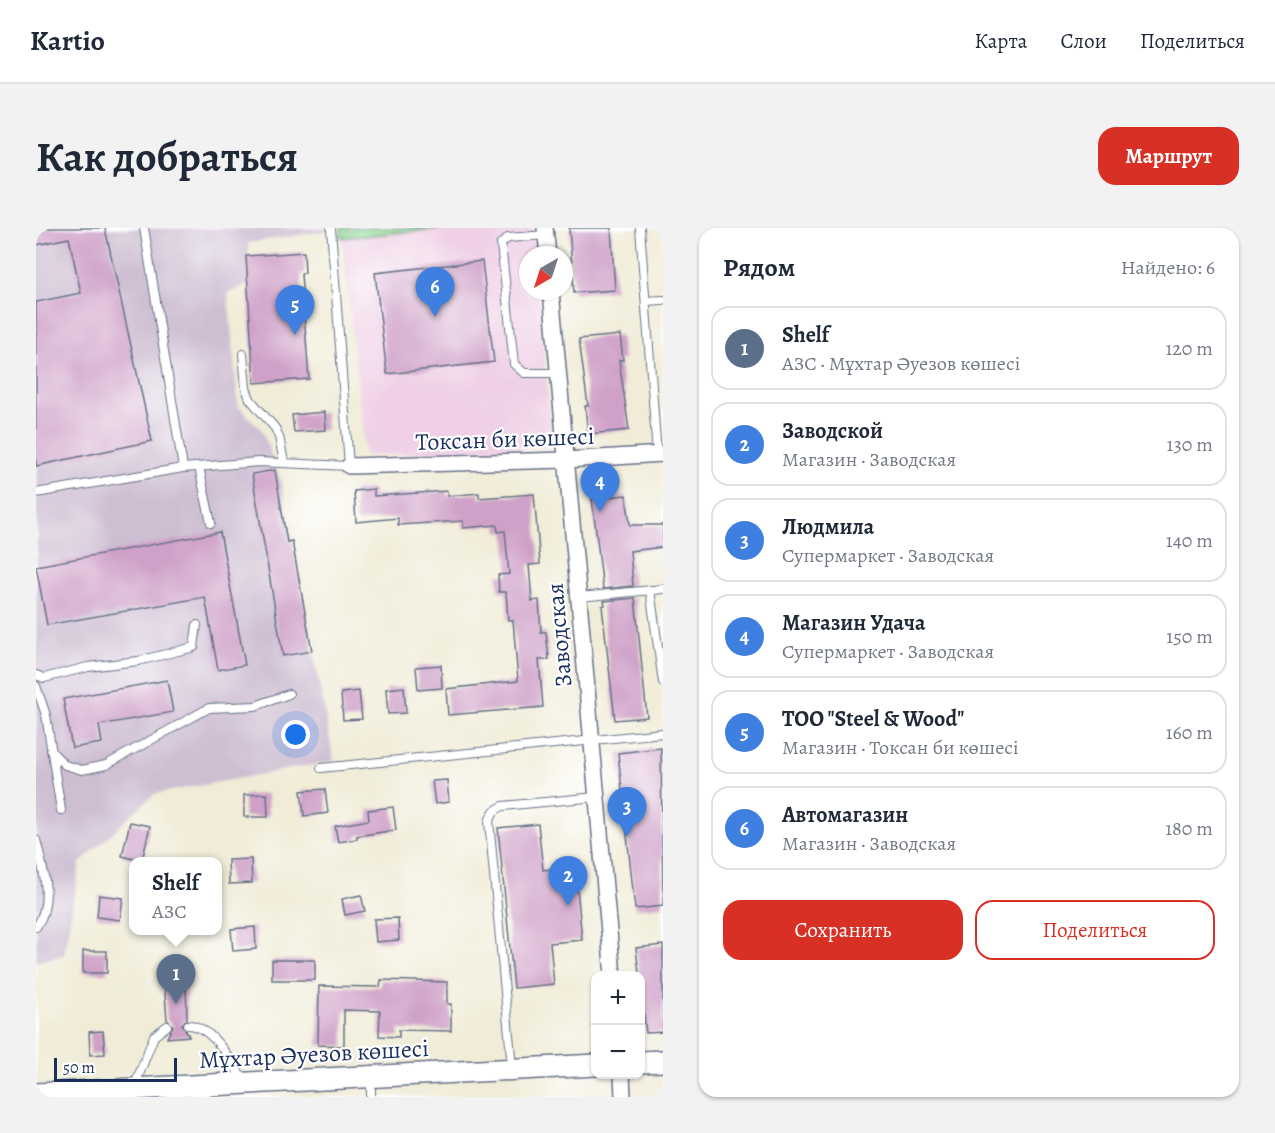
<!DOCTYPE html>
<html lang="ru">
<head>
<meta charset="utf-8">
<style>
	body { margin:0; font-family:Alegreya,serif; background:#f2f2f3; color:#1f2937 }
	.controls { position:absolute; right:18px; bottom:18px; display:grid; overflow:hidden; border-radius:12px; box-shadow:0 2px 4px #0004 }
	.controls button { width:54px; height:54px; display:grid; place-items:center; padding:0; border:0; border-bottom:2px solid #e0e1e3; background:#fff; color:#1f2937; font:30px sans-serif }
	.compass { position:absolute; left:483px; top:18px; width:54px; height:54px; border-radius:50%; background:#fff; box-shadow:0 2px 4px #0004; rotate:219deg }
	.scale { position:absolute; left:18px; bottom:15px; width:123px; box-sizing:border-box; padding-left:6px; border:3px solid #1b2f5e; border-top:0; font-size:16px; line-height:21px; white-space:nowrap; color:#1b2f5e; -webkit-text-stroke:4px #fff; paint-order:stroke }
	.you { position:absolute; left:260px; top:507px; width:21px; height:21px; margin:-15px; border:4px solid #fff; border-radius:50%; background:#1a73e8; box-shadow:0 0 0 9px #1a73e833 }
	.badge { display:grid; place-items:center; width:39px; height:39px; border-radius:50%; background:#d93025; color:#fff; font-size:20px; font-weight:700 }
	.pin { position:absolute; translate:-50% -50px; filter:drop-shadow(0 2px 3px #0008) }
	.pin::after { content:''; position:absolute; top:32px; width:21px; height:18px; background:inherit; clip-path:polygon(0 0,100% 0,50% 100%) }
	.popup { position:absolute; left:93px; top:629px; width:93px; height:78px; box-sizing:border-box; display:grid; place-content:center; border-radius:12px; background:#fff; filter:drop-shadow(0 2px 4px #0005); font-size:20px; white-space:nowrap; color:#747a83 }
	.popup b { font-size:22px; color:#1f2937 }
	.popup::after { content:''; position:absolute; left:50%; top:100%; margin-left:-12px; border:12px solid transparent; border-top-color:#fff }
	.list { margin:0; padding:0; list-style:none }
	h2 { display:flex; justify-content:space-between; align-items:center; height:78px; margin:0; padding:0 24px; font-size:26px }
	h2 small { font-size:20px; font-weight:400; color:#747a83 }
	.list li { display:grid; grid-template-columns:39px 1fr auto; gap:18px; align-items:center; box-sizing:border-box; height:84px; margin:0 12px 12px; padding:0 12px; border:2px solid #e0e1e3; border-radius:18px }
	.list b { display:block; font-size:22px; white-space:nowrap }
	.list p { margin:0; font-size:20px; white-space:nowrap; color:#747a83 }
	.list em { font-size:20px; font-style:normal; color:#747a83 }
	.actions { display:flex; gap:12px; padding:18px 24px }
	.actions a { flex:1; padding:14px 0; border:2px solid #d93025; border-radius:18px; text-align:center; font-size:21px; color:#d93025 }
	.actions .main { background:#d93025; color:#fff }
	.map { position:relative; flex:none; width:627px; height:869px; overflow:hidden; border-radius:18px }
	header { display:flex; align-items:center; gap:36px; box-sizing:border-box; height:84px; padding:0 30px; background:#fff; border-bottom:2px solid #e0e1e3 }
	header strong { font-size:28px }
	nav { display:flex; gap:33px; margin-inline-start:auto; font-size:21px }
	.intro { display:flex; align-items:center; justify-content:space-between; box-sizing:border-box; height:144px; padding:0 36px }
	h1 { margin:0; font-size:42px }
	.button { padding:15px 27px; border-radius:18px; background:#d93025; color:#fff; font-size:21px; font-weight:700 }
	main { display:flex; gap:36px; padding:0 36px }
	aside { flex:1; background:#fff; border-radius:18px; box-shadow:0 2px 4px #0004 }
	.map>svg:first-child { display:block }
</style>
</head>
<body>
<header>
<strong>Kartio</strong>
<nav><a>Карта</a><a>Слои</a><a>Поделиться</a></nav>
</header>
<div class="intro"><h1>Как добраться</h1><a class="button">Маршрут</a></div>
<main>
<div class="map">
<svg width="627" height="869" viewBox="0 0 627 869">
	<rect width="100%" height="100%" fill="#fff"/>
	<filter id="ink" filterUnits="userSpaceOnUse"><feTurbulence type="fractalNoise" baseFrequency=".0167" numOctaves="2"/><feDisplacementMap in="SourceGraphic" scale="12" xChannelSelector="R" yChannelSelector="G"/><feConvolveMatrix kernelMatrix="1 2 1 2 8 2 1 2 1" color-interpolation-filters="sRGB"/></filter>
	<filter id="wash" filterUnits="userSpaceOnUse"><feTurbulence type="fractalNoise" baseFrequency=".008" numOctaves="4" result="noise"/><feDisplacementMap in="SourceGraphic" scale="24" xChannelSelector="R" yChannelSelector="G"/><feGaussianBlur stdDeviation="1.35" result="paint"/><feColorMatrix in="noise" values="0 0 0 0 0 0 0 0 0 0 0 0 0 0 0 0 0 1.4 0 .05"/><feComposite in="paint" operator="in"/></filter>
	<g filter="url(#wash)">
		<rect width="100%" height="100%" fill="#f0ecd7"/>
		<polygon fill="#efd0e6" points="413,0 497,0 500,27 492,27 492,63 503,63 516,219 329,228 306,10"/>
		<polygon fill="#cdbed2" points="0,0 289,0 290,3 212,15 215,55 192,65 202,178 226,202 245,253 298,533 118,566 44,635 28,727 0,734"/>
		<polygon fill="#8ed691" stroke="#548278" stroke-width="1.5" points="305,0 413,0 306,10"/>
		<g id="blocks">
			<g fill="#cfa1c8">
				<polygon points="0,0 69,0 116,213 0,238 0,74 45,65 33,10 0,17"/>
				<polygon points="533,0 575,0 579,62 538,65"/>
				<polygon points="268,24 269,45 265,46 273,151 218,155 210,28"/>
				<polygon points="446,33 458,134 351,146 339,45"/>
				<polygon points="584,107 587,132 583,132 593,202 552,206 549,178 552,178 543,111"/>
				<polygon points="289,184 290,202 258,204 256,187"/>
				<polygon points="239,242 251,314 256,313 276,423 247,428 216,246"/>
				<polygon points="338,261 338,268 411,263 411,268 443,265 443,270 498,266 504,336 493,337 496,373 503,372 505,404 510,404 513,431 503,432 507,479 412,487 410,461 482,453 477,392 472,392 470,364 463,364 462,347 473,346 469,303 462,304 461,297 427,300 427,293 362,297 362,290 320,294 318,263"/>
				<polygon points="590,267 594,297 627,297 627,319 594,323 597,358 567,361 556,271"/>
				<polygon points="184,304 209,437 182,442 169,369 11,397 0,338"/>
				<polygon points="599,370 611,489 579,492 566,378 569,377 568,373"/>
				<polygon points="405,437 406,460 382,462 380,439"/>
				<polygon points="131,452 137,484 63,497 66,515 36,520 27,471"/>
				<polygon points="368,459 370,485 352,486 350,461"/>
				<polygon points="323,463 326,491 307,492 305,465"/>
				<polygon points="625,520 627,678 599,681 582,525"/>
				<polygon points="411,552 413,574 399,576 396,553"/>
				<polygon points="289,561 292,585 268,588 265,563"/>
				<polygon points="231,566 232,589 208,589 208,567"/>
				<polygon points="357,579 360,602 321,608 321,611 302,614 299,598 333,592 332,582"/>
				<polygon points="94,594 114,598 106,633 86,628"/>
				<polygon points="502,596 507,642 539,638 546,712 514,715 518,756 478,760 462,600"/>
				<polygon points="215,631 216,655 193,656 192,632"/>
				<polygon points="63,667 87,670 84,692 61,689"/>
				<polygon points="325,667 329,683 309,687 306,671"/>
				<polygon points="362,690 363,712 340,714 338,691"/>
				<polygon points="219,699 220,721 197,723 195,701"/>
				<polygon points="627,717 627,804 610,805 600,720"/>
				<rect x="47" y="723" width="24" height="22"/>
				<rect x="236" y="732" width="43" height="20"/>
				<polygon points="345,752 411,754 411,776 415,776 415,803 363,802 363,809 343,808 344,783 308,782 308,818 282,817 283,758 344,759"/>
				<polygon points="128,755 150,755 151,791 146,796 153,808 131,810 137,798 131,792"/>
				<polygon points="67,803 69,826 54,827 53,804"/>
			</g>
		</g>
	</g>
	<g filter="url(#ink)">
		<use href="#blocks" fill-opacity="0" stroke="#667188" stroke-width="1.5"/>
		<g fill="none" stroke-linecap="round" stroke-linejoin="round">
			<g stroke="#667188" stroke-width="10">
				<g id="lane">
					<polyline points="108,0 147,240 223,234 313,238 295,0"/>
					<polyline points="604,0 621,226"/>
					<polyline points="510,7 472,10 465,16 478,136 488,145 522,145"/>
					<polyline points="610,73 627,72"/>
					<polyline points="207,126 210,160 214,171 239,200 243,209 248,234"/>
					<polyline points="163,239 175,295"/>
					<polyline points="0,265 147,240"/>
					<polyline points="614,362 627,454"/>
					<polyline points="543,369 627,361"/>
					<polyline points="0,447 8,450 52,439 102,433 158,419 161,397"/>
					<polyline points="0,458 10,487 25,582"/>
					<polyline points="15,523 29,537 46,542 70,537 173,480 219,478 253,466"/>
					<polyline points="285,540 627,505"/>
					<path d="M0 612C7 640 18 675 0 699"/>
					<path d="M152 797C175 797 196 834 207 852"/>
					<polyline points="476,839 453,593 458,583 467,578 560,569"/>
					<polyline points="335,849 335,869"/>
					<polyline points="99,857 118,808 131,798"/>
				</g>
			</g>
			<g stroke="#667188" stroke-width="18">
				<g id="street">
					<polyline points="509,0 512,27"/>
					<polyline points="515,63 577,748"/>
					<polyline points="313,238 530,232 627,226"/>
					<polyline points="586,846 587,869"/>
				</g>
			</g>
			<g stroke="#667188" stroke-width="24">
				<g id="secondary">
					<polyline points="604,834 627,833"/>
					<polyline points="0,866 560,837"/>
				</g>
			</g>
			<use href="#lane" stroke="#fff" stroke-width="8"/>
			<use href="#street" stroke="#fff" stroke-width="15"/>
			<use href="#secondary" stroke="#fff" stroke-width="21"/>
		</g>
	</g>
	<g text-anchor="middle" stroke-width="4.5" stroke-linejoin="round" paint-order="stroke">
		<g font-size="24" fill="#1b2f5e" stroke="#fff">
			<text transform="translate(469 211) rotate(-2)" y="8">Токсан би көшесі</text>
			<text transform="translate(523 407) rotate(-95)" y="8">Заводская</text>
			<text transform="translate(278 826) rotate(-3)" y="8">Мұхтар Әуезов көшесі</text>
		</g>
	</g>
</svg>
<div class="controls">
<button>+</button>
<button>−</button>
</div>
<svg class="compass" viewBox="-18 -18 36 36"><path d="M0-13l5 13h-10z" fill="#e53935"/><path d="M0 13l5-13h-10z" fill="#747a83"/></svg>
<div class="scale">50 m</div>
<div class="you"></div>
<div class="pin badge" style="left:140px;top:776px;background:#5c6f8a">1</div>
<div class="popup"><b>Shelf</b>АЗС</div>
<div class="pin badge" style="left:532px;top:678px;background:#3f7fe0">2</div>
<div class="pin badge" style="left:591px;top:609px;background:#3f7fe0">3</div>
<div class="pin badge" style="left:564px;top:284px;background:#3f7fe0">4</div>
<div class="pin badge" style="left:259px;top:107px;background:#3f7fe0">5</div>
<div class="pin badge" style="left:399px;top:89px;background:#3f7fe0">6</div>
</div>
<aside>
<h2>Рядом<small>Найдено: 6</small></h2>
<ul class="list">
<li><span class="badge" style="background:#5c6f8a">1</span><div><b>Shelf</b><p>АЗС · Мұхтар Әуезов көшесі</p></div><em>120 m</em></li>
<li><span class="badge" style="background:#3f7fe0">2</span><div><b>Заводской</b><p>Магазин · Заводская</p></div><em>130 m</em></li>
<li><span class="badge" style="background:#3f7fe0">3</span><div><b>Людмила</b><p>Супермаркет · Заводская</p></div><em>140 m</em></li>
<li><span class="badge" style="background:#3f7fe0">4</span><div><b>Магазин Удача</b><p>Супермаркет · Заводская</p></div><em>150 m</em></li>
<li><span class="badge" style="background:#3f7fe0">5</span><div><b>TOO &quot;Steel &amp; Wood&quot;</b><p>Магазин · Токсан би көшесі</p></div><em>160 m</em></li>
<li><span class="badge" style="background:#3f7fe0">6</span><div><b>Автомагазин</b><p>Магазин · Заводская</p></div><em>180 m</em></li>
</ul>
<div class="actions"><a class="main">Сохранить</a><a>Поделиться</a></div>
</aside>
</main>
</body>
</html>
